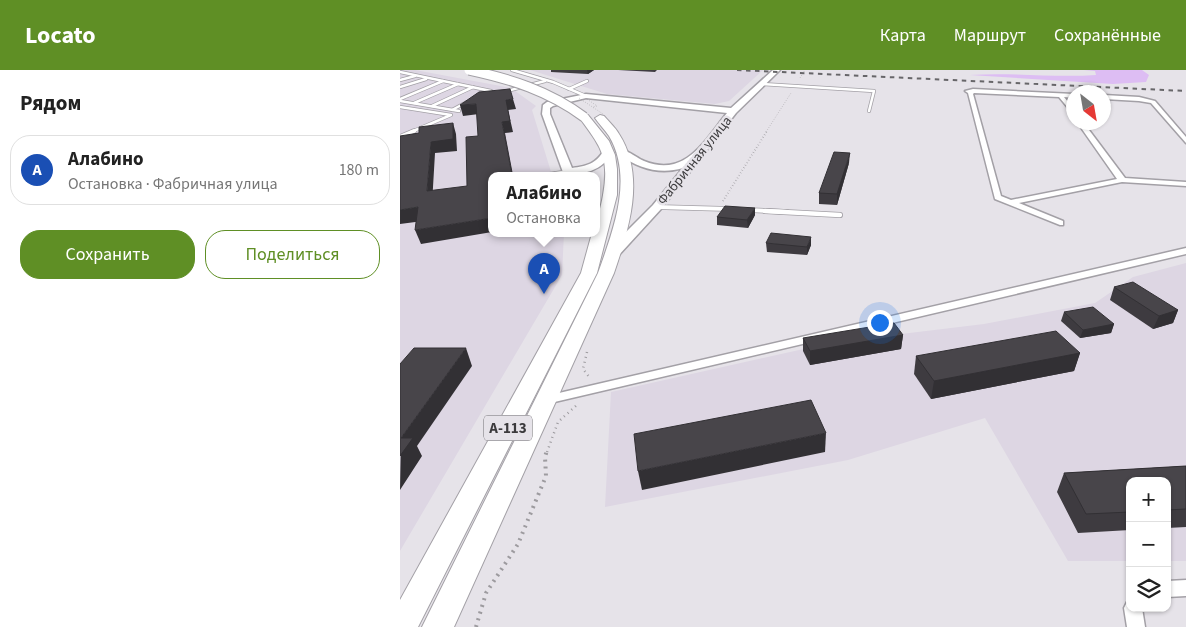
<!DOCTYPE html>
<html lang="ru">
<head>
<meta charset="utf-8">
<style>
	body { margin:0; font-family:"Source Sans 3",sans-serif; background:#f2f2f2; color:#222 }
	.controls { position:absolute; right:15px; bottom:15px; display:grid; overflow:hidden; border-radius:10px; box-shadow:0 1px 4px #0004 }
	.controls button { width:45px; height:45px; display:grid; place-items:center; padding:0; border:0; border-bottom:1px solid #e0e0e0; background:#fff; color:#222; font:25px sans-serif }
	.compass { position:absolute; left:666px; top:15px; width:45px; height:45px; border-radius:50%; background:#fff; box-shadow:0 1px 4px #0004; rotate:149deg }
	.you { position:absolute; left:479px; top:252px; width:18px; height:18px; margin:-12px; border:4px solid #fff; border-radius:50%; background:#1a73e8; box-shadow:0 0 0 8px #1a73e833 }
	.badge { display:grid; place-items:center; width:32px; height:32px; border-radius:50%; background:#5f8f25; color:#fff; font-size:16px; font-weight:700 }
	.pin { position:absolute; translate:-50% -41px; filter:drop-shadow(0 1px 2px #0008) }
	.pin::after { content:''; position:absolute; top:26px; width:18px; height:15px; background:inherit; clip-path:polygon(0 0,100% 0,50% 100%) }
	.popup { position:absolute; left:88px; top:102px; width:112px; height:65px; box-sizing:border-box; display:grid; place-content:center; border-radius:10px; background:#fff; filter:drop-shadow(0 1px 4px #0005); font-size:16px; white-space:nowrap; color:#767676 }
	.popup b { font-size:19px; color:#222 }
	.popup::after { content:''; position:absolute; left:50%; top:100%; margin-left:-10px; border:10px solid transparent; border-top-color:#fff }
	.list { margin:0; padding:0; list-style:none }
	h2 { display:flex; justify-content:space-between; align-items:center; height:65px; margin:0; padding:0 20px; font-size:21px }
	h2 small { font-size:16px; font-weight:400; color:#767676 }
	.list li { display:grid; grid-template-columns:32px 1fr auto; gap:15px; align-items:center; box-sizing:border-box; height:70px; margin:0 10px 10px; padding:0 10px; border:1px solid #e0e0e0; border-radius:20px }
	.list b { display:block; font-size:19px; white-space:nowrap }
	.list p { margin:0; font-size:16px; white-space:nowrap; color:#767676 }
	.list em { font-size:16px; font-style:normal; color:#767676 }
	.actions { display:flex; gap:10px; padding:15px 20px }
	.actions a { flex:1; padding:11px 0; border:1px solid #5f8f25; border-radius:20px; text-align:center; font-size:18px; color:#5f8f25 }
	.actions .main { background:#5f8f25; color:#fff }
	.icon { flex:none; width:28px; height:28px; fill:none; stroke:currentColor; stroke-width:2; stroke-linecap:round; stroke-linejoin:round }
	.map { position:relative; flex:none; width:786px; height:557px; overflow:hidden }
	header { display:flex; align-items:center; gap:30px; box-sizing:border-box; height:70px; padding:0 25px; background:#5f8f25; color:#fff }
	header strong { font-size:24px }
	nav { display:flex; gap:28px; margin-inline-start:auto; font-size:18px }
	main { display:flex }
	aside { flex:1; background:#fff }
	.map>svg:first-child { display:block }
</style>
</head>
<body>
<header>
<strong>Locato</strong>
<nav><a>Карта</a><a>Маршрут</a><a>Сохранённые</a></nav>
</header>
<main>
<aside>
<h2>Рядом<small></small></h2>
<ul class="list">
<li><span class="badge" style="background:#1a4fb4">A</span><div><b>Алабино</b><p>Остановка · Фабричная улица</p></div><em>180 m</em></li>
</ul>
<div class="actions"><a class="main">Сохранить</a><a>Поделиться</a></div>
</aside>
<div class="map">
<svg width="786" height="557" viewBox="0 0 786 557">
	<rect width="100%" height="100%" fill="#e6e3e9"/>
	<g fill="#ddd6e3">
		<polygon points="0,0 15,0 111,18 136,36 132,40 152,105 92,105 92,163 164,163 162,205 0,481"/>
		<polygon points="130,0 363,0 329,31 315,34 207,24"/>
		<polygon points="786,193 786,491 767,491 767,411 730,411 730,491 668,491 585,348 448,390 205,437 211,322 435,272 584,254 695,233 733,207"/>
	</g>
	<path fill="#ddbdf3" d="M684 0H742L749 5 746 12 713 14 570 5C611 2 654 8 696 5L695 1Z"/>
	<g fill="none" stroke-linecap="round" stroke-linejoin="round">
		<g stroke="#a3a0a6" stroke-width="4">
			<g id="lane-far2">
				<polyline points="112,0 153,12 186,26"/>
				<polyline points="0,2 91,21 84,24"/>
				<polyline points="0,10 15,6"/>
				<polyline points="361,14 474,21 469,41"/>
				<polyline points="0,17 26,9"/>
				<polyline points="169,19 187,11"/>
				<polyline points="103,22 145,11"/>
				<polyline points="0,29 43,11"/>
				<polyline points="0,31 59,41"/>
				<polyline points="14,33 58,14"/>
				<polyline points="32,36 73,17"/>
				<polyline points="0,37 51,45 11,62"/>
				<polyline points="52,40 67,32"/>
			</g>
		</g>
		<g stroke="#a3a0a6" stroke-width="5.5">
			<g id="lane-far1">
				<polyline points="0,67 14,61"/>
				<polyline points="148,105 168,102"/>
				<polyline points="257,137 329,139"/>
				<polyline points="349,140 387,142"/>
			</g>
		</g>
		<g stroke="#a3a0a6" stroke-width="6">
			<polyline id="lane" points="365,141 440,145"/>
		</g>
		<g stroke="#a3a0a6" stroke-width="3">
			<g id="street">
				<polygon points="573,19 674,24 674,28 664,27 674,39 674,45 659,27 574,23 573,24 601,126 611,130 717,109 677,52 683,52 725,108 786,112 786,116 722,112 619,133 663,151 663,155 660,155 595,129 568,23 565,21"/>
				<polygon points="704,25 739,27 755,31 786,67 786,73 751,33 739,31 704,29"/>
				<polygon points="786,178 786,184 146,334 142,333 140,330 142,327 146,326"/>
				<polygon points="786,510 786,526 767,527 767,511"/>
				<polygon points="730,531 730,538 742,538 745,557 727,557 724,538 727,532"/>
			</g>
		</g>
		<g stroke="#a3a0a6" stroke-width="3">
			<path id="secondary" d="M373 0H380L336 43 261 139 218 186H208L206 183 208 180 253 135 283 98C260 105 238 98 220 85V81C228 79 236 88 244 91 286 108 305 70 327 43L186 28 153 36 150 38V44L172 98C187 96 196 94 204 80L207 79 212 82C204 101 181 105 164 105L142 44 143 35 147 32 186 24 331 38Z"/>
		</g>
		<g stroke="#a3a0a6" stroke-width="2">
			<g id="highway">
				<path d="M184 44 188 45 209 71 215 85 217 99V125L197 203 18 557H0V530L181 203 192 163H196C196 149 201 138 203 125 210 86 200 76 179 47Z"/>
				<path d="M200 45 204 46C209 52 215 57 219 64 246 106 229 159 214 203L54 557H22L198 203C213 161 234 108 209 66 205 60 199 54 195 48Z"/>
			</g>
		</g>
		<g stroke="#9d9b9f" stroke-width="1" stroke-dasharray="0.5 2" stroke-linecap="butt">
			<polyline points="400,8 405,0"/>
			<polyline points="366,62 391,23"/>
		</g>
		<polyline stroke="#9d9b9f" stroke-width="2" stroke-dasharray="0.5 2.5" stroke-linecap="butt" points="323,131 367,61"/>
		<g stroke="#9d9b9f" stroke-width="2.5" stroke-dasharray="1 4" stroke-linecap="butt">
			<polyline points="187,282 183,299 190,308"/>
			<polyline points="147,382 158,352 178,334"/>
		</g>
		<polyline stroke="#9d9b9f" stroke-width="4" stroke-dasharray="2 5" stroke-linecap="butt" points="76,557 86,523 118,474 146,406 145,387 147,380"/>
		<use href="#lane-far2" stroke="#fff" stroke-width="2.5"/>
		<use href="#lane-far1" stroke="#fff" stroke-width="4"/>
		<use href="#lane" stroke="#fff" stroke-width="4.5"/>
		<use href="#street" fill="#fff" fill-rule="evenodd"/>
		<use href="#secondary" fill="#fff" fill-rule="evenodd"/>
		<use href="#highway" fill="#fff" fill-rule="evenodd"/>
		<polyline stroke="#676669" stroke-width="2" stroke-dasharray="4.5 4.5" stroke-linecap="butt" points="337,0 786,21"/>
		<g stroke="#a3a0a6" stroke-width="11" stroke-linecap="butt">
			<path id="highway-bridge" d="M69 0C111 9 149 21 184 47"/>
		</g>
		<g stroke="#9d9b9f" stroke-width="1" stroke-dasharray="0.5 2" stroke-linecap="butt">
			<polyline points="179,28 203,44"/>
			<polyline points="187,29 197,36 193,37"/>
		</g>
		<use href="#highway-bridge" stroke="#fff" stroke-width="9"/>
	</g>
	<g fill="#3e3b40">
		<polygon points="151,0 194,0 188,4 151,2"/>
		<polygon points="218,0 257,0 255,2"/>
		<polygon points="449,93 437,135 419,134 419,123"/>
		<polygon points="355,145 348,158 317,155 317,147"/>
		<polygon points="366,173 411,175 407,185 367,182"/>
		<polygon points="714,217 778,240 773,253 753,259 710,230"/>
		<polygon points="664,242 714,254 711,263 680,268 661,251"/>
		<polygon points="503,265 501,279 410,295 403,281 403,268"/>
		<polygon points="680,283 674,301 531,329 514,304 516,286"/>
		<polygon points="786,396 786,457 767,458 767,411 730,411 730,460 678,463 657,422 664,403"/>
	</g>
	<g fill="#323034">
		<polygon points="187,0 194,0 188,4"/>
		<polygon points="113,29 116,39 108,40 113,62 105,63 113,105 112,105 102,52 106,30"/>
		<polygon points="76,34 79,44 63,46 60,35"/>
		<polygon points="53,53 56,64 57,81 35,83 32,134 27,121 31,72"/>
		<polygon points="450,83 449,93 437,135 437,124"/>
		<polygon points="18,137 23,151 0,154 0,140"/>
		<polygon points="355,138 355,145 348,158 347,150"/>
		<polygon points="92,148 92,162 21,174 15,160"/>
		<polygon points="100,163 121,163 101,167"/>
		<polygon points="411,167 411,175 407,185 407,177"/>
		<polygon points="778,240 773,253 753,259 759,246"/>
		<polygon points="714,254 711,263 680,268 683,260"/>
		<polygon points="503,265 501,279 410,295 410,281"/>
		<polygon points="66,278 72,296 17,376 22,386 0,420 1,368"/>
		<polygon points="680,283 674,301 531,329 534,311"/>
		<polygon points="426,363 425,382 242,420 238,401"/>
	</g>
	<g fill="#48454a" stroke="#323034">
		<polygon points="110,19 113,29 106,30 110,51 102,52 112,105 92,105 92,148 15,160 18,137 0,140 0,66 19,63 19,57 53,53 53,69 31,72 27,121 67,116 66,67 78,66 76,34 60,35 79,22"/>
		<polygon points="434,82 450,83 437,124 419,123"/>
		<polygon points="325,136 355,138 347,150 317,147"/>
		<polygon points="371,163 411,167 407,177 366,173"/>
		<polygon points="733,212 778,240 759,246 714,217"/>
		<polygon points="693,237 714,254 683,260 664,242"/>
		<polygon points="494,253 503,265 410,281 403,268"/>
		<polygon points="656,261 680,283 534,311 516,286"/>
		<polygon points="14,278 66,278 1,368 13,368 0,386 0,294"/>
		<polygon points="411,330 426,363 238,401 234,364"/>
		<polygon points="786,396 786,439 767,440 767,411 730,411 730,442 686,444 664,403"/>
	</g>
	<g text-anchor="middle" stroke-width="5" stroke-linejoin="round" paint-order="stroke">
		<g font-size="14" fill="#3c3b3d" stroke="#e6e3e9">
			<text transform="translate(294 90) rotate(-51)" y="5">Фабричная улица</text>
		</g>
		<rect fill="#e6e3e9" stroke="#6f6d71" stroke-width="1" x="84" y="345.5" width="48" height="25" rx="4"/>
		<g font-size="15" font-weight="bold" fill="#3c3b3d">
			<text x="108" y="363">А-113</text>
		</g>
	</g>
</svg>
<div class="controls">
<button>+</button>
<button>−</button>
<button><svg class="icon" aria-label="layers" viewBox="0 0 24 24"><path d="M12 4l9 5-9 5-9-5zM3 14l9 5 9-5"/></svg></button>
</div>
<svg class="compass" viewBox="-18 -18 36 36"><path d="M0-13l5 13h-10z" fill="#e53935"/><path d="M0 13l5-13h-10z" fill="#767676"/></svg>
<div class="you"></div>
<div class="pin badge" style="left:144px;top:224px;background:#1a4fb4">A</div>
<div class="popup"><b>Алабино</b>Остановка</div>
</div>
</main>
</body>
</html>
